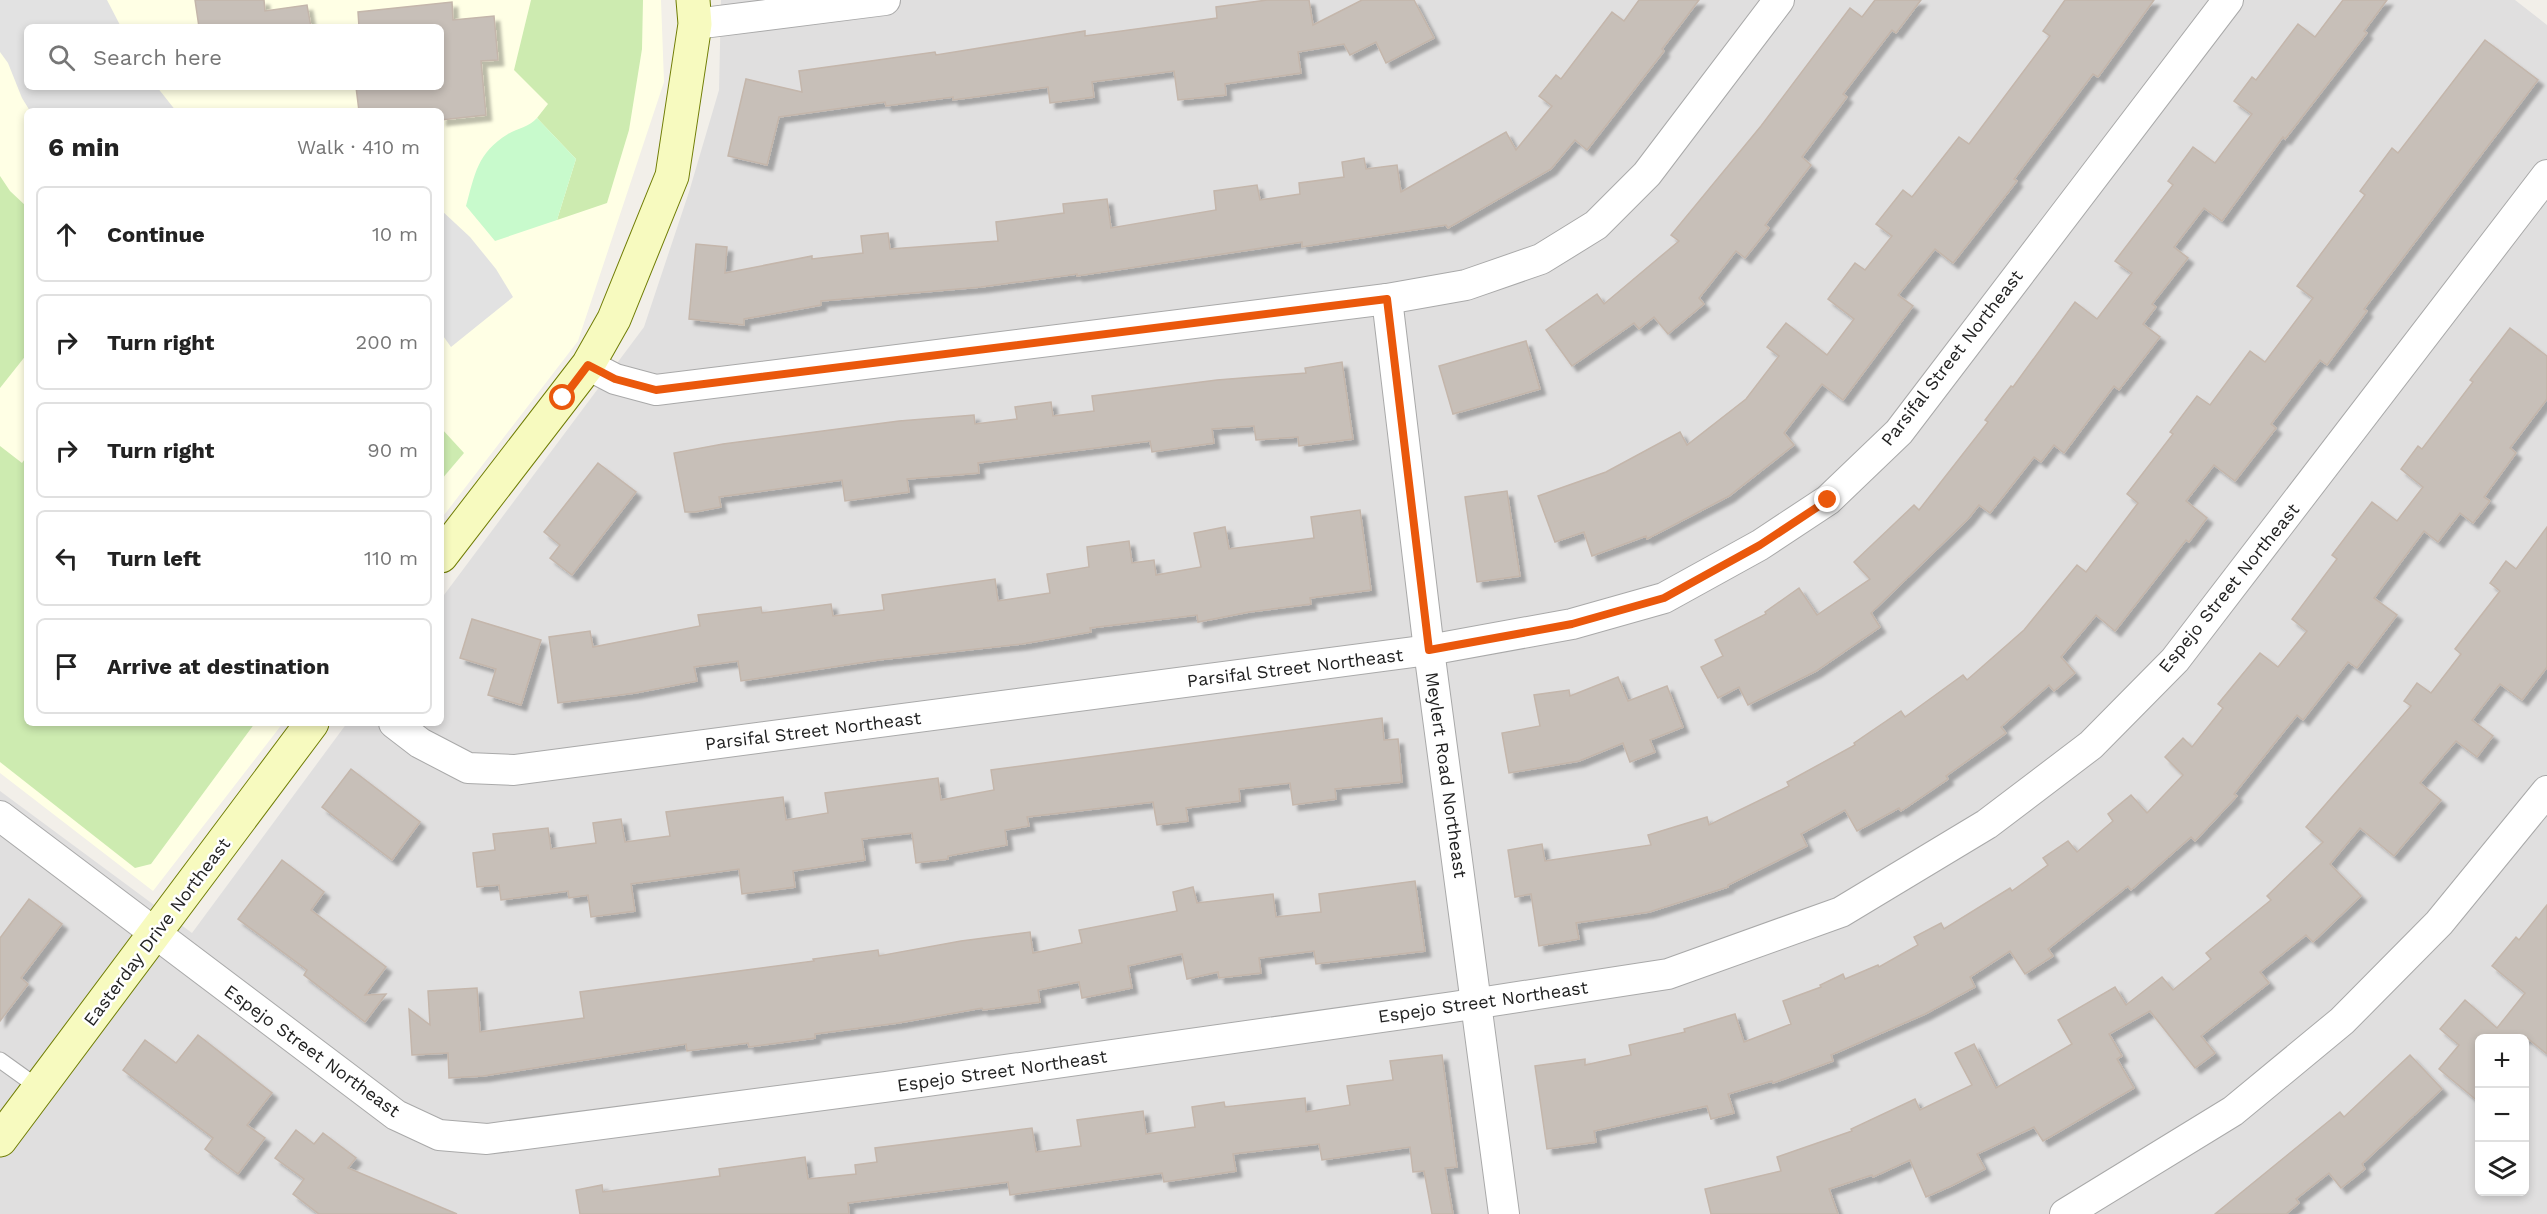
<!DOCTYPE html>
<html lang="en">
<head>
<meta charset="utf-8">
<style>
	body { margin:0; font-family:"Work Sans",sans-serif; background:#f2f2f2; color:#222 }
	.controls { position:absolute; right:18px; bottom:18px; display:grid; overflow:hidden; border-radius:9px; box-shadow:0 3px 9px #0003 }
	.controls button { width:54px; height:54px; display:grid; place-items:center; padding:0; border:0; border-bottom:2px solid #e0e0e0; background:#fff; color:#222; font:30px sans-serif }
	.stop { position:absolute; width:18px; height:18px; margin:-14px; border:4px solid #ea580c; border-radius:50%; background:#fff }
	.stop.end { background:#ea580c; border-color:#fff; box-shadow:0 2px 6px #0008 }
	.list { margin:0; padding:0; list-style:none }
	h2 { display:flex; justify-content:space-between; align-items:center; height:78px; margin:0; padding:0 24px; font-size:26px }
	h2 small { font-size:20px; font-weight:400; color:#767676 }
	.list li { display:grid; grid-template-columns:39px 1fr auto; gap:18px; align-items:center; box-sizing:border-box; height:96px; margin:0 12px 12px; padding:0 12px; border:2px solid #e0e0e0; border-radius:9px }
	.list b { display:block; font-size:22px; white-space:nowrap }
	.list em { font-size:20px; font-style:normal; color:#767676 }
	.icon { flex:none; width:33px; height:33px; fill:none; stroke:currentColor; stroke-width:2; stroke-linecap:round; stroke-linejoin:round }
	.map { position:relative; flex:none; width:2547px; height:1214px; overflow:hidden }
	.search { position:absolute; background:#fff; box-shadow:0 3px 9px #0003; left:24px; top:24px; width:420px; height:66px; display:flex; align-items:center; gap:15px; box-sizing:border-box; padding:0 21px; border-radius:9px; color:#767676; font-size:22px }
	.panel { position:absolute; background:#fff; box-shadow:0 3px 9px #0003; left:24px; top:108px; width:420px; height:618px; border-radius:9px }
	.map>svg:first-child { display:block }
</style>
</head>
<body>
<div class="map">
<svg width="2547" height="1214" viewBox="0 0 2547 1214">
	<defs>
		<filter id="shadow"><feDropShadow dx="5.5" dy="5.5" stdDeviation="1.5" flood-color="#0004"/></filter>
	</defs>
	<rect width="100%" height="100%" fill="#f2efe9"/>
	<path fill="#e0dfdf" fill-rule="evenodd" d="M721 0H2515L2547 25V1214H0V791L192 933 347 723H441V599L644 327 689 192 719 90ZM2480 1038H2524V1192H2480Z"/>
	<path fill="#ffffe5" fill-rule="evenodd" d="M0 0H661L664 82 578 341 441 519V111H27V723H283L153 891 0 773ZM27 27H441V87H27Z"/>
	<g fill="#cdebb0">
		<polygon points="531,0 643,0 642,49 629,130 607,203 557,220 576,159 537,118 548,104 514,70"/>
		<polygon points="0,176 10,191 27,207 27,354 0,388"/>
		<polygon points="441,428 464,453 441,480"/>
		<polygon points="0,446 22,463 27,456 27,723 255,723 151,864 135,868 0,762"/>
	</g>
	<path fill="#c8facc" d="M537 118 576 159 557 220 495 241 466 206C475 174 477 153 508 134 518 128 529 127 537 118Z"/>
	<g fill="#e2e2e2">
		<polygon points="0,0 107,0 121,27 27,27 27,87 157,87 176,111 30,111 22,98 8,63 0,52"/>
		<polygon points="441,210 470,237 496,269 513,297 451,347 441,333"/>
	</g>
	<g fill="#c7bfb8" stroke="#c4b6ab" stroke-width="1.5" filter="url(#shadow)">
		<polygon points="195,0 264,0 265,11 307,5 311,27 199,27"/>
		<polygon points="1267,0 1309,0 1313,25 1362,0 1414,0 1434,38 1386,63 1376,42 1350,55 1344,44 1298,52 1301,73 1225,84 1226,95 1178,100 1174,71 1092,82 1094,97 1050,103 1048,87 953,100 953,97 886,106 885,102 779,117 767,165 728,156 746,79 802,92 799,71 935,52 936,55 1085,31 1085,36 1217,18 1216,7"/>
		<polygon points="1639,0 1699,0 1662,49 1664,51 1587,150 1575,140 1551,169 1448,228 1446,225 1302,247 1302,242 1077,276 1077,274 981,287 821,301 821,305 744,319 744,325 689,319 696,244 727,247 725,273 812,256 812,259 863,253 861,236 888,233 890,249 998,241 996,222 1064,213 1063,204 1107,199 1111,228 1216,210 1214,191 1257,185 1260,200 1300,194 1299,183 1344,177 1342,162 1364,158 1366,169 1397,165 1401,192 1506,132 1516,150 1552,106 1539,96 1556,75 1561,79 1612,12 1624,21"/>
		<polygon points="1875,0 1921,0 1896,33 1892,30 1843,94 1847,97 1802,157 1811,165 1765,225 1769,228 1745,258 1736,251 1699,298 1704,304 1668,334 1654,317 1639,329 1634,323 1572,366 1546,330 1597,294 1604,304 1679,241 1671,235 1761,126 1850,8 1862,17"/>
		<polygon points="2065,0 2154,0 2098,77 2093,74 2014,179 2017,181 1953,263 1935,249 1898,295 1913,306 1843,400 1822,384 1784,433 1794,445 1729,496 1647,539 1646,536 1592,556 1584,532 1555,542 1538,496 1606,472 1680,432 1687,445 1746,399 1779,356 1767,347 1786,323 1827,355 1854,319 1828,299 1855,263 1865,270 1892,236 1876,224 1903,190 1912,197 1959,137 1969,144 2050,36 2043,31"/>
		<polygon points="2343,0 2387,0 2364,31 2367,33 2285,139 2283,137 2222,221 2204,208 2174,247 2188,258 2152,304 2156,307 2143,324 2160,337 2119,390 2114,386 2064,453 2054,445 2041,462 2034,457 1990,513 1979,505 1968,519 1871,613 1880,627 1816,671 1748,705 1739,687 1718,698 1701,667 1723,656 1715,640 1766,614 1765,612 1799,588 1817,615 1870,579 1854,562 1914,505 1919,510 1988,422 1985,420 2011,386 2013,387 2075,302 2097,319 2132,273 2115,261 2173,185 2168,181 2193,147 2215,163 2252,114 2234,101 2252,77 2256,80 2298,24 2315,37"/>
		<polygon points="452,2 453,20 494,16 498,60 481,61 486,115 441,120 441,111 359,111 356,87 441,87 441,27 359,27 358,12"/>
		<polygon points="2485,40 2538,80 2364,309 2367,311 2327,365 2320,360 2271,424 2276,428 2235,481 2214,465 2186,501 2207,518 2189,542 2186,540 2115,631 2096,615 2061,657 2075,673 2054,691 2049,685 2001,727 2006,733 1946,776 1948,779 1901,811 1899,808 1857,831 1845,810 1801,834 1807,846 1728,885 1728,887 1649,912 1576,923 1579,939 1539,946 1531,894 1515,897 1508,850 1542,844 1545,861 1651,845 1648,835 1707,817 1709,825 1789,786 1787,782 1855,745 1854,743 1901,711 1905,717 1963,675 1967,680 2024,630 2077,565 2086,572 2138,503 2127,494 2173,434 2170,432 2197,396 2210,405 2250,351 2265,362 2313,298 2297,286 2365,195 2360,191 2392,148 2398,153"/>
		<polygon points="2510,328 2547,356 2547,399 2510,448 2516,453 2484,497 2490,501 2473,523 2460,513 2438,542 2424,531 2374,598 2397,615 2357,668 2348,662 2303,720 2297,715 2234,794 2237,796 2195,841 2191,837 2131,890 2128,886 2048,949 2053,956 2025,974 2010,951 1970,977 1975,987 1925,1014 1831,1055 1833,1061 1773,1083 1772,1081 1728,1094 1734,1113 1711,1119 1707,1106 1594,1131 1596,1142 1547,1149 1535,1066 1585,1059 1585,1065 1631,1055 1629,1045 1685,1032 1684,1029 1735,1014 1744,1042 1791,1024 1783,1001 1821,987 1820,985 1843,974 1845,979 1878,965 1879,967 1918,945 1914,937 1941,923 1944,929 2010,888 2012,891 2048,865 2043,858 2068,841 2077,852 2113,821 2108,814 2131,795 2147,813 2183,775 2165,757 2183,738 2192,747 2223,708 2218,704 2260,653 2278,667 2307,631 2292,619 2337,559 2332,555 2372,502 2397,521 2423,487 2401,469 2418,446 2422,449 2473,382 2470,380"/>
		<polygon points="1526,341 1540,389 1453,414 1439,366"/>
		<polygon points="1342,362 1353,439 1299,446 1298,437 1256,440 1254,426 1212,429 1214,443 1152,452 1150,441 978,463 979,473 907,479 909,492 845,501 842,480 719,497 721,507 695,512 685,512 674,453 723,444 899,421 974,415 975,424 1017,419 1015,407 1051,402 1053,416 1094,411 1092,396 1217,380 1306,373 1305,368"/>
		<polygon points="598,463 636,492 572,575 550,558 560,545 544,532"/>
		<polygon points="1507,491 1520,576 1477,582 1465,497"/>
		<polygon points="1360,510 1371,590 1310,598 1311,604 1249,612 1198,622 1197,615 1090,628 1091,632 1022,644 878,660 741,681 738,661 694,667 697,681 635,693 558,703 549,637 590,631 593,647 700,626 698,615 761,607 762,613 831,604 833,616 884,610 882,595 995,579 998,601 1050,593 1047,574 1089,567 1087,547 1129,541 1132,563 1154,560 1156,575 1201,567 1194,533 1225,527 1229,549 1314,538 1311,517"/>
		<polygon points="2547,527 2547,667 2522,700 2500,684 2472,720 2493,736 2477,757 2456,741 2420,783 2441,800 2394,856 2360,828 2330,864 2361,896 2313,942 2306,935 2260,972 2269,983 2201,1036 2215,1053 2195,1068 2150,1011 2109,1034 2122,1056 2117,1059 2134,1088 2043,1141 2034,1127 1977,1154 1985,1169 1951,1186 1926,1197 1910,1160 1873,1177 1872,1175 1829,1189 1838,1214 1711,1214 1705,1189 1781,1171 1777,1157 1852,1131 1851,1129 1915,1099 1920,1110 1972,1085 1955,1053 1974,1044 1996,1088 2072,1044 2058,1020 2115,987 2126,1005 2162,977 2173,990 2211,959 2206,953 2271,900 2267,896 2323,842 2306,827 2411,706 2404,701 2417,683 2431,693 2461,654 2455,649 2500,591 2490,583 2506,561 2516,569"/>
		<polygon points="472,619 541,640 521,705 488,695 496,669 460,658"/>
		<polygon points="1618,677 1628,701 1667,686 1683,727 1650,740 1655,752 1630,762 1623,743 1579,761 1509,773 1502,733 1540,726 1534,695 1569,690 1570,696"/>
		<polygon points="1382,718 1384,740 1398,739 1402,782 1335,789 1336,799 1293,805 1290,783 1239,789 1240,801 1186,808 1188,821 1157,825 1153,802 1027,817 1029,826 1005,830 1007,845 948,856 948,859 916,863 912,833 862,839 865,860 793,871 795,887 742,894 739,869 631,884 635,911 591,917 588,895 569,898 568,891 501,900 499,885 477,887 473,853 495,850 493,834 548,828 551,849 596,843 593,823 621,819 625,842 670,836 666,812 783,797 786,820 828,813 825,793 938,778 941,800 994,790 991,770"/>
		<polygon points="351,769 420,822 392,860 322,807"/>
		<polygon points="282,860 324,892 311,910 386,967 365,995 386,994 365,1022 304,975 307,970 238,919"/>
		<polygon points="1415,881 1425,951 1316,964 1314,951 1259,958 1261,973 1219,978 1218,972 1187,979 1182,954 1128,966 1132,988 1082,998 1079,982 1038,990 1040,1002 983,1010 982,1008 898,1023 815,1034 815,1038 749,1047 748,1043 687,1051 686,1044 483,1076 449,1078 448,1053 412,1055 409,1009 430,1025 428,991 477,988 480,1032 584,1018 580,992 814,961 813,959 878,950 879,956 961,941 1030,932 1033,953 1082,943 1079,930 1177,911 1173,892 1193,887 1197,903 1273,894 1276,917 1321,912 1319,894"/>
		<polygon points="29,899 62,924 21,978 28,984 0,1021 0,938"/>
		<polygon points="2547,905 2547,1054 2527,1038 2480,1038 2480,1103 2439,1069 2459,1045 2440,1029 2465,1000 2497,1028 2525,993 2492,966 2516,937 2519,940"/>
		<polygon points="198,1035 272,1093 247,1125 265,1138 238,1174 205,1149 213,1138 123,1070 145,1040 176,1063"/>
		<polygon points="1442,1055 1457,1167 1445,1168 1453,1214 1432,1214 1424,1171 1413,1172 1410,1147 1322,1160 1319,1144 1233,1154 1236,1171 1164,1182 1162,1173 1010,1195 1008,1182 848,1203 849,1214 580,1214 576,1190 602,1185 603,1192 720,1176 719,1169 805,1157 808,1179 856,1174 855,1165 877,1162 875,1148 1032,1128 1036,1152 1081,1146 1077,1120 1143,1111 1146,1134 1195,1127 1192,1107 1224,1102 1225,1107 1305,1098 1306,1112 1350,1105 1347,1086 1393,1080 1390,1061"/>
		<polygon points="2410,1055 2442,1089 2362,1164 2365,1169 2341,1188 2329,1173 2296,1199 2299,1203 2286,1214 2215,1214 2340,1112 2344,1117"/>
		<polygon points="296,1130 314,1144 323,1133 356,1158 348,1168 457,1214 319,1214 293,1194 304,1179 275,1158"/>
	</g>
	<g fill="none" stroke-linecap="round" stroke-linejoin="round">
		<g stroke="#a9a9a9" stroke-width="17">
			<polyline id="lane" points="0,1060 39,1088"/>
		</g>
		<g stroke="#a9a9a9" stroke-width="32">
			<g id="street">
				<polyline points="695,24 885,0"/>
				<polyline points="1387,299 1429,650 1504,1214"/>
				<polyline points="588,365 615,379 656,390 1387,299 1466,285 1541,259 1596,225 1647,174 1779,0"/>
				<polyline points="394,723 420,743 468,768 514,770 1429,650 1572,624 1664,598 1760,545 1828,500 1899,432 2228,0"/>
				<polyline points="0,816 396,1115 439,1135 487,1139 885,1087 1453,1007 1668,974 1841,912 1987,824 2091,745 2175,660 2547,175"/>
				<polyline points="2065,1214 2233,1111 2342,1021 2439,923 2547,791"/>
			</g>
		</g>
		<g stroke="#707d05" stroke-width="35">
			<g id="secondary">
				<polyline points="441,556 588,365 614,319 672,176 695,24 693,0"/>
				<polyline points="0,1140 312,723"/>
			</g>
		</g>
		<use href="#lane" stroke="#fff" stroke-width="15"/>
		<use href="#street" stroke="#fff" stroke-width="30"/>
		<use href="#secondary" stroke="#f7fabf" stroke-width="33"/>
	</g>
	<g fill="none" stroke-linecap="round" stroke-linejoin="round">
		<polyline stroke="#ea580c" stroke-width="8" points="563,398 588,365 615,379 656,390 1387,299 1429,650 1572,624 1664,598 1760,545 1828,500"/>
	</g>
	<g text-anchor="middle" stroke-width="5" stroke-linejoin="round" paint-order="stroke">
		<g font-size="18" fill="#222" stroke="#fff">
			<text transform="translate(1952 358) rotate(-52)" y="6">Parsifal Street Northeast</text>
			<text transform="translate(2229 588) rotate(-51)" y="6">Espejo Street Northeast</text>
			<text transform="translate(1295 668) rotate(-7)" y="6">Parsifal Street Northeast</text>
			<text transform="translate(813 731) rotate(-7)" y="6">Parsifal Street Northeast</text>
			<text transform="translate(1446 775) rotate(82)" y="6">Meylert Road Northeast</text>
			<text transform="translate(157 932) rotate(-53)" y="6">Easterday Drive Northeast</text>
			<text transform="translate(1483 1002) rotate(-8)" y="6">Espejo Street Northeast</text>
			<text transform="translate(312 1051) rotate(36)" y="6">Espejo Street Northeast</text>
			<text transform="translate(1002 1071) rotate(-8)" y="6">Espejo Street Northeast</text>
		</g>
	</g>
</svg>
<div class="controls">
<button>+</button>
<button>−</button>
<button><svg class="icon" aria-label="layers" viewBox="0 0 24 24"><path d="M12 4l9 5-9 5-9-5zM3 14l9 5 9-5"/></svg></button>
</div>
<div class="stop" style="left:563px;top:398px"></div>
<div class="stop end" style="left:1828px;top:500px"></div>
<div class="search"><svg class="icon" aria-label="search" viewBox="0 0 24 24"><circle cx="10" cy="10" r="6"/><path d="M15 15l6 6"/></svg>Search here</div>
<section class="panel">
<h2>6 min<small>Walk · 410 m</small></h2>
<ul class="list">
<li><svg class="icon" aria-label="ahead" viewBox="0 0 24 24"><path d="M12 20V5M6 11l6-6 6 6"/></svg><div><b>Continue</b></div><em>10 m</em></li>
<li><svg class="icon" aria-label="right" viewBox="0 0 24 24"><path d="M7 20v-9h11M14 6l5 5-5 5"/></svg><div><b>Turn right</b></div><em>200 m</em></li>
<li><svg class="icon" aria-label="right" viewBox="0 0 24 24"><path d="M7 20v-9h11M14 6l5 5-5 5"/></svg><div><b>Turn right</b></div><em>90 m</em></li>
<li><svg class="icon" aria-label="left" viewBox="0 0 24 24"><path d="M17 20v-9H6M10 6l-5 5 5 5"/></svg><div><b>Turn left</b></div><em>110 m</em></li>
<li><svg class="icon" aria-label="arrive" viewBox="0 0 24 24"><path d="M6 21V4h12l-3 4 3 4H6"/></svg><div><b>Arrive at destination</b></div></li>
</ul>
</section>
</div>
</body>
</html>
